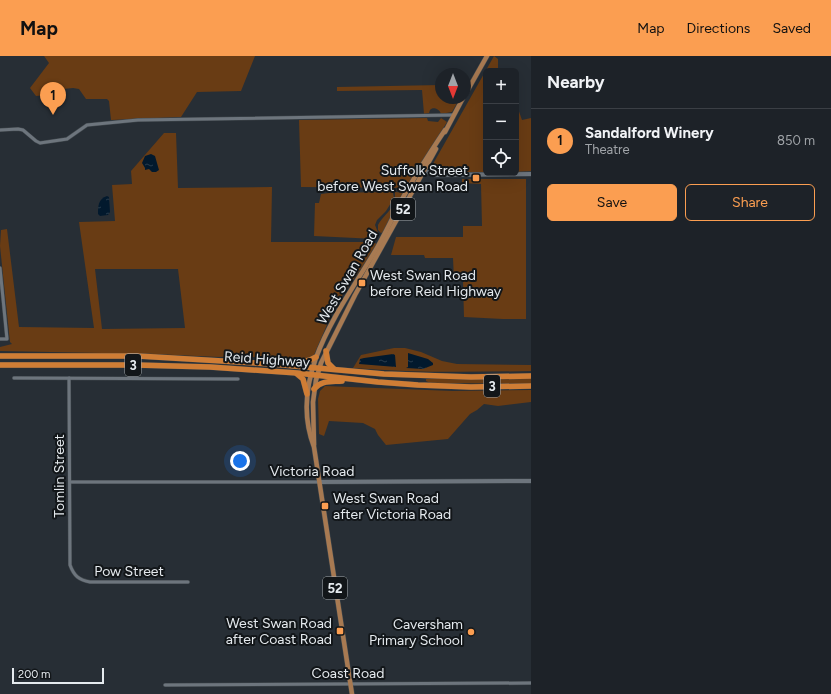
<!DOCTYPE html>
<html lang="en">
<head>
<meta charset="utf-8">
<style>
	body { margin:0; font-family:Figtree,sans-serif; background:#2a2f34; color:#f1f3f6 }
	.controls { position:absolute; right:12px; top:12px; display:grid; overflow:hidden; border-radius:6px; box-shadow:0 4px 16px #0002 }
	.controls button { width:36px; height:36px; display:grid; place-items:center; padding:0; border:0; border-bottom:1px solid #3b3f45; background:#1d2228; color:#f1f3f6; font:20px sans-serif }
	.compass { position:absolute; left:435px; top:12px; width:36px; height:36px; border-radius:50%; background:#1d2228; box-shadow:0 4px 16px #0002; rotate:180deg }
	.scale { position:absolute; left:12px; bottom:10px; width:92px; box-sizing:border-box; padding-left:4px; border:2px solid #e5eaee; border-top:0; font-size:11px; line-height:14px; white-space:nowrap; color:#e5eaee; -webkit-text-stroke:3px #121619; paint-order:stroke }
	.you { position:absolute; left:240px; top:405px; width:14px; height:14px; margin:-10px; border:3px solid #fff; border-radius:50%; background:#1a73e8; box-shadow:0 0 0 6px #1a73e833 }
	.badge { display:grid; place-items:center; width:26px; height:26px; border-radius:50%; background:#fb9e51; color:#111; font-size:13px; font-weight:700 }
	.pin { position:absolute; translate:-50% -33px; filter:drop-shadow(0 1px 2px #0008) }
	.pin::after { content:''; position:absolute; top:21px; width:14px; height:12px; background:inherit; clip-path:polygon(0 0,100% 0,50% 100%) }
	.list { margin:0; padding:0; list-style:none }
	h2 { display:flex; justify-content:space-between; align-items:center; height:52px; margin:0; padding:0 16px; font-size:17px }
	h2 small { font-size:13px; font-weight:400; color:#a0a4a8 }
	.list li { display:grid; grid-template-columns:26px 1fr auto; gap:12px; align-items:center; box-sizing:border-box; height:64px; padding:0 16px; border-top:1px solid #3b3f45 }
	.list b { display:block; font-size:15px; white-space:nowrap }
	.list p { margin:0; font-size:13px; white-space:nowrap; color:#a0a4a8 }
	.list em { font-size:13px; font-style:normal; color:#a0a4a8 }
	.actions { display:flex; gap:8px; padding:12px 16px }
	.actions a { flex:1; padding:9px 0; border:1px solid #fb9e51; border-radius:6px; text-align:center; font-size:14px; color:#fb9e51 }
	.actions .main { background:#fb9e51; color:#111 }
	.icon { flex:none; width:22px; height:22px; fill:none; stroke:currentColor; stroke-width:2; stroke-linecap:round; stroke-linejoin:round }
	.map { position:relative; flex:none; width:531px; height:638px; overflow:hidden }
	header { display:flex; align-items:center; gap:24px; box-sizing:border-box; height:56px; padding:0 20px; background:#fb9e51; color:#111 }
	header strong { font-size:19px }
	nav { display:flex; gap:22px; margin-inline-start:auto; font-size:14px }
	main { display:flex }
	aside { flex:1; background:#1d2228 }
	.map>svg:first-child { display:block }
</style>
</head>
<body>
<header>
<strong>Map</strong>
<nav><a>Map</a><a>Directions</a><a>Saved</a></nav>
</header>
<main>
<div class="map">
<svg width="531" height="638" viewBox="0 0 531 638">
	<defs>
		<pattern id="water-ripples" width="26" height="14" patternUnits="userSpaceOnUse"><rect width="26" height="14" fill="#02192d"/><path d="M2 4q2-2 4 0t4 0M15 11q2-2 4 0t4 0" fill="none" stroke="#273b4c"/></pattern>
	</defs>
	<rect width="100%" height="100%" fill="#272e35"/>
	<g fill="#693c14" fill-rule="evenodd">
		<polygon points="44,0 255,0 241,35 197,36 181,61 111,64 109,45 107,43 86,43 79,33 73,32 53,34 48,39 36,40 30,32 49,7"/>
		<polygon points="494,0 498,3 498,15 486,15 486,116 437,117 429,115"/>
		<path d="M441 29V42H460L452 56 441 58C440 53 433 50 430 54L429 57 424 58 422 34 337 35V31Z"/>
		<polygon points="516,47 522,64 531,62 531,115 516,116"/>
		<polygon points="427,62 428,65 438,66 441,62 447,66 407,132 301,131 299,64"/>
		<path d="M164 77H176L178 132 272 131 271 186H371L378 188 335 250 314 299 312 301 302 304H292L239 300 219 301 152 298 0 295V291L12 288 10 286 0 190 1 174 7 173 19 271 94 272 79 166 115 165 112 129 132 128 131 115ZM95 213H178L185 272 102 273Z"/>
		<polygon points="462,123 526,123 526,263 503,263 464,261 463,225 454,224 453,202 425,202 424,199 391,199 396,181 463,181 463,170 482,170 481,128 462,127"/>
		<polygon points="389,136 393,137 394,142 386,155 377,164 375,169 379,179 376,183 314,180 315,147 319,147 321,138 329,137"/>
		<path d="M395 136 404 137 384 176 381 177 378 174V169C387 154 395 155 395 136Z"/>
		<path d="M394 292H405L421 296 442 305 457 308 531 309V315C472 316 412 317 353 312L361 299Z"/>
		<polygon points="531,322 531,328 446,327 430,327 426,325 426,323"/>
		<polygon points="325,330 453,335 531,334 531,346 498,350 484,348 477,354 470,358 448,383 386,389 378,379 375,373 363,367 329,365 324,380 319,378 318,343 320,335"/>
	</g>
	<g fill="url(#water-ripples)">
		<polygon points="151,98 155,100 159,114 156,116 152,116 149,113 145,114 145,112 142,107 145,100"/>
		<path d="M107 140 109 141 110 156 108 159 100 160 98 158C98 150 98 143 107 140Z"/>
		<polygon points="408,297 428,303 433,307 433,309 423,313 406,312 408,311"/>
		<polygon points="393,298 395,299 396,311 359,308 360,303 364,302"/>
	</g>
	<g fill="none" stroke-linecap="round" stroke-linejoin="round">
		<g stroke="#42494e" stroke-width="4">
			<g id="street">
				<polyline points="0,74 18,73 23,74 36,85 40,87 67,83 87,69 138,64 454,59"/>
				<polyline points="0,212 7,283 0,283"/>
				<polyline points="14,322 238,323"/>
				<path d="M69 322 70 509C74 520 79 524 90 526H188"/>
				<polyline points="70,426 319,426"/>
				<polyline points="165,629 531,627"/>
			</g>
		</g>
		<g stroke="#42494e" stroke-width="5">
			<g id="secondary">
				<polyline points="422,114 435,119 531,118"/>
				<polyline points="319,426 531,425"/>
			</g>
		</g>
		<g stroke="#42494e" stroke-width="5.5">
			<g id="primary">
				<polyline points="465,39 487,0"/>
				<polyline points="445,76 463,42"/>
				<polyline points="314,389 313,346 316,324 321,307 355,239 436,93"/>
				<path d="M352 638 314 391C286 318 344 249 378 190 386 176 393 161 400 147 414 121 429 98 445 74"/>
			</g>
		</g>
		<g stroke="#42494e" stroke-width="6">
			<g id="highway">
				<polyline points="326,295 328,307 334,313"/>
				<polyline points="0,300 138,300 272,308 384,318 471,321 531,320"/>
				<polyline points="294,308 310,304 316,301"/>
				<polyline points="0,309 136,309 210,311 297,317 378,326 418,329 471,331 531,330"/>
				<polyline points="297,318 303,323 307,338"/>
				<path d="M314 333C321 324 332 326 342 325"/>
			</g>
		</g>
		<use href="#street" stroke="#6d757d" stroke-width="3"/>
		<use href="#secondary" stroke="#6d757d" stroke-width="4"/>
		<use href="#primary" stroke="#a87a52" stroke-width="4.5"/>
		<use href="#highway" stroke="#cf7d35" stroke-width="5.5"/>
	</g>
	<g fill="#fb9e51" stroke="#121619" stroke-width="1.5">
		<rect x="472" y="118" width="8" height="8" rx="2"/>
		<rect x="358" y="223" width="8" height="8" rx="2"/>
		<rect x="321" y="446" width="8" height="8" rx="2"/>
		<rect x="336" y="571" width="8" height="8" rx="2"/>
		<circle cx="471" cy="576" r="4"/>
	</g>
	<g text-anchor="middle" stroke-width="4" stroke-linejoin="round" paint-order="stroke">
		<g fill="#121619" stroke="#a6aaae" stroke-width="1">
			<rect x="391" y="142" width="24" height="22" rx="3"/>
			<rect x="125" y="298" width="16" height="22" rx="3"/>
			<rect x="484" y="319" width="16" height="22" rx="3"/>
			<rect x="323" y="521" width="24" height="22" rx="3"/>
		</g>
		<g font-size="13" font-weight="bold" fill="#e5eaee">
			<text x="403" y="158">52</text>
			<text x="133" y="314">3</text>
			<text x="492" y="335">3</text>
			<text x="335" y="537">52</text>
		</g>
		<g font-size="14" fill="#e5eaee" stroke="#121619" text-anchor="end">
			<text x="468" y="119">Suffolk Street<tspan x="468" dy="16">before West Swan Road</tspan></text>
			<text x="370" y="224" text-anchor="start">West Swan Road<tspan x="370" dy="16">before Reid Highway</tspan></text>
			<text x="333" y="447" text-anchor="start">West Swan Road<tspan x="333" dy="16">after Victoria Road</tspan></text>
			<text x="332" y="572">West Swan Road<tspan x="332" dy="16">after Coast Road</tspan></text>
			<text x="463" y="573">Caversham<tspan x="463" dy="16">Primary School</tspan></text>
		</g>
		<g font-size="14" fill="#e5eaee" stroke="#121619">
			<text transform="translate(347 221) rotate(-60)" y="5">West Swan Road</text>
			<text transform="translate(267 303) rotate(4)" y="5">Reid Highway</text>
			<text x="312" y="420">Victoria Road</text>
			<text transform="translate(59 420) rotate(-90)" y="5">Tomlin Street</text>
			<text x="129" y="520">Pow Street</text>
			<text x="348" y="622">Coast Road</text>
		</g>
	</g>
</svg>
<div class="controls">
<button>+</button>
<button>−</button>
<button><svg class="icon" aria-label="locate" viewBox="0 0 24 24"><circle cx="12" cy="12" r="6"/><path d="M12 2v4M12 18v4M2 12h4M18 12h4"/></svg></button>
</div>
<svg class="compass" viewBox="-18 -18 36 36"><path d="M0-13l5 13h-10z" fill="#e53935"/><path d="M0 13l5-13h-10z" fill="#a0a4a8"/></svg>
<div class="scale">200 m</div>
<div class="you"></div>
<div class="pin badge" style="left:53px;top:59px">1</div>
</div>
<aside>
<h2>Nearby<small></small></h2>
<ul class="list">
<li><span class="badge">1</span><div><b>Sandalford Winery</b><p>Theatre</p></div><em>850 m</em></li>
</ul>
<div class="actions"><a class="main">Save</a><a>Share</a></div>
</aside>
</main>
</body>
</html>
